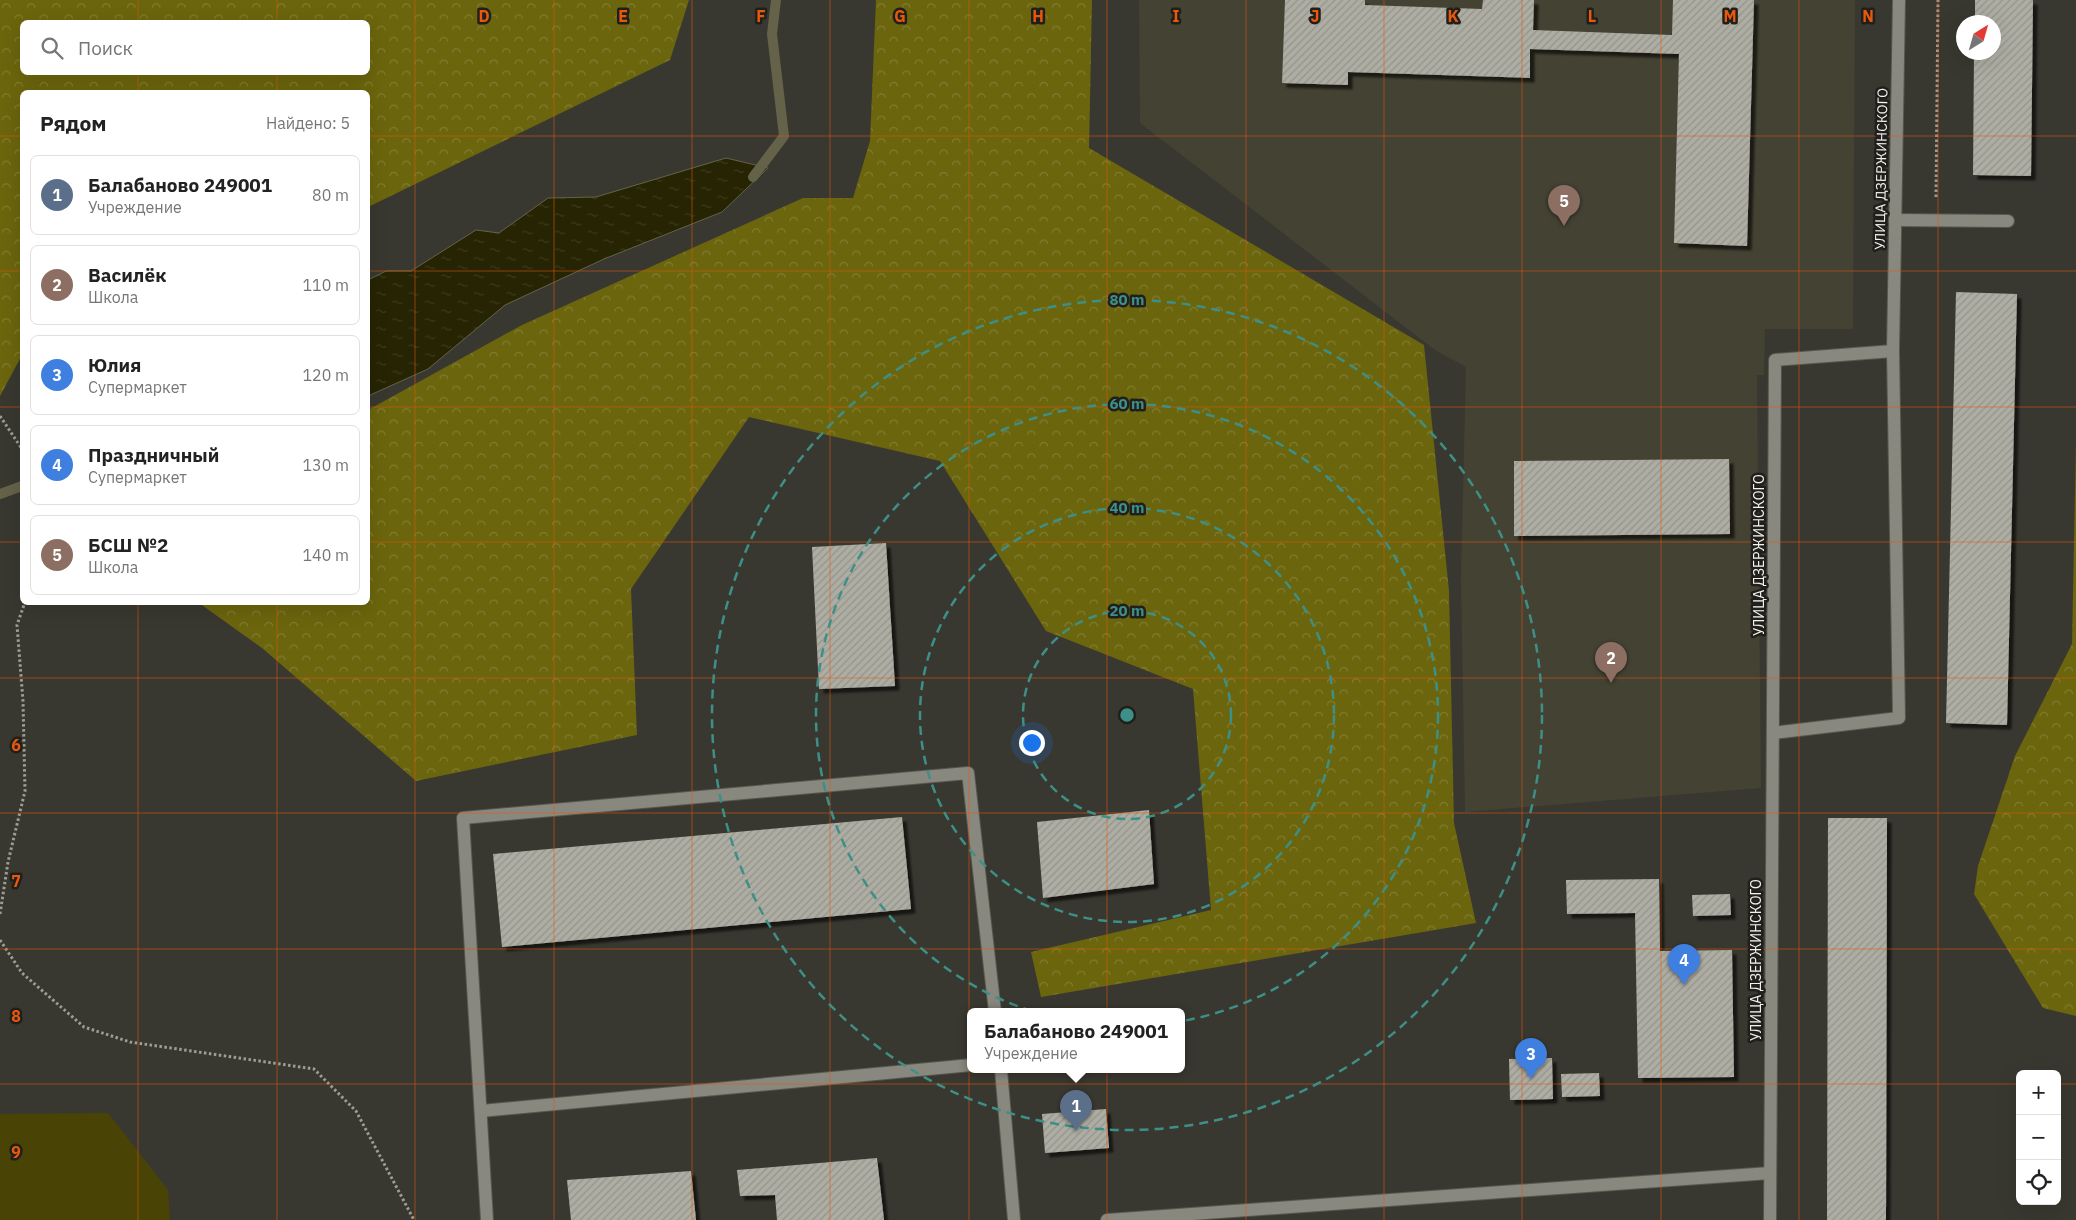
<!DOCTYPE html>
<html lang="ru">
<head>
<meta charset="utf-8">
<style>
	body { margin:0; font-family:"IBM Plex Sans",sans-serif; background:#f2f2f2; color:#222 }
	.controls { position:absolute; right:15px; bottom:15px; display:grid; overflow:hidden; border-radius:8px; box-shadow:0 5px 20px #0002 }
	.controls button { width:45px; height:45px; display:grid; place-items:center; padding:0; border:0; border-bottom:1px solid #e0e0e0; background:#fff; color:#222; font:25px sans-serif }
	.compass { position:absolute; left:1956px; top:15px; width:45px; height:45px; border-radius:50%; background:#fff; box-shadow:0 5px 20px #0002; rotate:37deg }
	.you { position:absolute; left:1031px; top:742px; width:18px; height:18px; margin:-12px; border:4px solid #fff; border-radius:50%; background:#1a73e8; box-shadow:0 0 0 8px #1a73e833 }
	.badge { display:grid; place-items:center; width:32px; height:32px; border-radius:50%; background:#2563eb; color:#fff; font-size:16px; font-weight:700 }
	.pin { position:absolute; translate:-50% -41px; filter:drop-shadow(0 1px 2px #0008) }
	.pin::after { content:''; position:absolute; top:26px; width:18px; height:15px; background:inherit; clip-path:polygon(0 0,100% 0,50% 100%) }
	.popup { position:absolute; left:967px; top:1008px; width:218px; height:65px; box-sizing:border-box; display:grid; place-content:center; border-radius:8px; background:#fff; filter:drop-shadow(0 1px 4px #0005); font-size:16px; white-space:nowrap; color:#767676 }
	.popup b { font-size:19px; color:#222 }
	.popup::after { content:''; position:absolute; left:50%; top:100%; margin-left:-10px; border:10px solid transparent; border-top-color:#fff }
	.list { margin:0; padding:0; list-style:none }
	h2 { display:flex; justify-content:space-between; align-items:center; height:65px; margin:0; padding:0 20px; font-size:21px }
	h2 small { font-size:16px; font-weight:400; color:#767676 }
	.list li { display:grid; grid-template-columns:32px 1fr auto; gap:15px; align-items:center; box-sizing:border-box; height:80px; margin:0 10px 10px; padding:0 10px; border:1px solid #e0e0e0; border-radius:8px }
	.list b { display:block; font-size:19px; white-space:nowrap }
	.list p { margin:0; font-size:16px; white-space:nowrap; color:#767676 }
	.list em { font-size:16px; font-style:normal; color:#767676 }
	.icon { flex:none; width:28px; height:28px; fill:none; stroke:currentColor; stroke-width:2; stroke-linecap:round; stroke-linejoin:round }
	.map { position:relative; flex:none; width:2076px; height:1220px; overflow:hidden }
	.search { position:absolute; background:#fff; box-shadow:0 5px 20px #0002; left:20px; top:20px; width:350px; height:55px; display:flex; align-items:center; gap:12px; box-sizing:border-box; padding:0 18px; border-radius:8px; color:#767676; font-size:19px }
	.panel { position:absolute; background:#fff; box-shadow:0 5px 20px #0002; left:20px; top:90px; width:350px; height:515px; border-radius:8px }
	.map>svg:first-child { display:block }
</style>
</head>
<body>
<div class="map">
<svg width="2076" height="1220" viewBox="0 0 2076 1220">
	<defs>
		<pattern id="forest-crowns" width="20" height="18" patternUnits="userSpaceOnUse" patternTransform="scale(1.25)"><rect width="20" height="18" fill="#6b650d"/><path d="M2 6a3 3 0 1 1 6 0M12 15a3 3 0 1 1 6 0" fill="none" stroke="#817c31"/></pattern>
		<pattern id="water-ripples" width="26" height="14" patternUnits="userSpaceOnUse" patternTransform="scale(1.25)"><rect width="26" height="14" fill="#272403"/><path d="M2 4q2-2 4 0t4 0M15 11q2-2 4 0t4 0" fill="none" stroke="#3c3a1c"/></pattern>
		<pattern id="building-hatch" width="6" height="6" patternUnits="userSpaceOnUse" patternTransform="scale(1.25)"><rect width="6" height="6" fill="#aeada3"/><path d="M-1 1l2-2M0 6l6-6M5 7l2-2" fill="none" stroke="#95948c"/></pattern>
		<filter id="shadow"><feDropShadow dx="4.5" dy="4.5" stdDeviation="1" flood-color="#0009"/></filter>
	</defs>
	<rect width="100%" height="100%" fill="#393830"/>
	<polygon fill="#434233" points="1139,0 1855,0 1853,329 1765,329 1764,375 1757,375 1761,788 1465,812 1461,577 1466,367 1435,350 1140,123"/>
	<g fill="url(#forest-crowns)" fill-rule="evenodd">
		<path d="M0 0H689L670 60 368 207V92H22V355L0 396ZM22 22H368V72H22Z"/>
		<polygon points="876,0 1092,0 1089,148 1424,345 1449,591 1454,823 1476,923 1041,997 1031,952 1211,910 1193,689 1046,631 940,461 749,417 631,589 637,735 416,781 262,648 199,603 368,602 368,410 522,325 803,198 853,198 870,141"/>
		<polygon points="2076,444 2076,1016 2043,1008 1974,894 1978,866 2015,756 2072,644"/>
	</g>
	<polygon fill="#494405" points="108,1113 168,1190 170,1220 0,1220 0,1114"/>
	<polygon fill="url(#water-ripples)" stroke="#646249" points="726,158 768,168 722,212 604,259 505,305 428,369 368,396 368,280 386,271 411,271 476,230 499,233 548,198 596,197"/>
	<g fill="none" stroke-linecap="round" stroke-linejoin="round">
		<g stroke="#646249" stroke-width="10">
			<polyline points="753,177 784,136 772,34 776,0"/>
			<polyline points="0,494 22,486"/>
		</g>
	</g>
	<g fill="url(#building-hatch)" filter="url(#shadow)">
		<polygon points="1285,0 1365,0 1365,5 1482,9 1483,0 1534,0 1533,30 1672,35 1673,0 1754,0 1747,246 1674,243 1679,54 1530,49 1530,78 1348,72 1348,85 1282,83"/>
		<polygon points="1975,0 2033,0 2031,176 1973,175 1974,52 1994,52 1994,22 1975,22"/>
		<polygon points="1956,292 2017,294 2007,725 1946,723"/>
		<polygon points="1729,459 1730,534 1514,536 1514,461"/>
		<polygon points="886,543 895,686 819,689 812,547"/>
		<polygon points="1149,810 1154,884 1043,898 1037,822"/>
		<polygon points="902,817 911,909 502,947 493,854"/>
		<polygon points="1828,818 1887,818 1886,1220 1827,1220"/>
		<polygon points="1659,879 1660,951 1732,950 1734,1077 1638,1078 1635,913 1567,914 1566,880"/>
		<polygon points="1730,894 1731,915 1693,916 1692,895"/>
		<polygon points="1552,1058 1553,1099 1510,1100 1509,1059"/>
		<polygon points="1599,1073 1600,1096 1562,1097 1561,1074"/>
		<polygon points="1106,1109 1109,1148 1045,1153 1042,1114"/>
		<polygon points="877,1158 884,1220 777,1220 775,1195 740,1196 737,1170"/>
		<polygon points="691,1171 696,1220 571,1220 567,1180"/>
	</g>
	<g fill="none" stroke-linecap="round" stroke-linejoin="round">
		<g stroke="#57574f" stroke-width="14">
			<g id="lane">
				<polyline points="1895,220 2008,221"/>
				<polyline points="1773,733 1899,718 1893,351"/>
				<polyline points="1001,1070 1014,1220"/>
				<polyline points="481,1111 971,1065"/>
				<polyline points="487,1220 463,818 968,773 995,1012"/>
				<polyline points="1107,1220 1770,1173"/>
			</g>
		</g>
		<g stroke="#57574f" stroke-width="14">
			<polyline id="street" points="1770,1220 1775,360 1893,351 1899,0"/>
		</g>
		<g stroke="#9d9c95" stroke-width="3" stroke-dasharray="2.5 2.5" stroke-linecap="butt">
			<polyline points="1936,197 1938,0"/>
			<polyline points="0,416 22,449"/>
			<polyline points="0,914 8,862 25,791 23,701 17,625 25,602"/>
			<polyline points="0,940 22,973 84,1027 130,1042 314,1069 356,1111 414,1220"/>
		</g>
		<use href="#lane" stroke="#89887f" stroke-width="12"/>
		<use href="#street" stroke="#89887f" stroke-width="12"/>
	</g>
	<path fill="none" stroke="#e8590c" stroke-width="1" stroke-opacity="0.55" d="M138 0V22M277 0V22M415 0V1220M554 0V1220M692 0V1220M830 0V1220M969 0V1220M1107 0V1220M1246 0V1220M1384 0V1220M1522 0V1220M1661 0V1220M1799 0V1220M1938 0V1220M138 72V92M277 72V92M0 136H22M368 136H2076M0 271H22M368 271H2076M0 407H22M368 407H2076M0 542H22M368 542H2076M138 602V1220M277 602V1220M0 678H2076M0 813H2076M0 949H2076M0 1084H2020M2057 1084H2076"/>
	<g fill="none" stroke="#3d8f87" stroke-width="2.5" stroke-dasharray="9 6">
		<circle cx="1127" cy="715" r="104"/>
		<circle cx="1127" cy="715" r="207"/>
		<circle cx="1127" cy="715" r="311"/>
		<circle cx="1127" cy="715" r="415"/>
	</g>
	<g text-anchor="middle" stroke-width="5" stroke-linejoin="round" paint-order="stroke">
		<g font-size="14" fill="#f3f3ed" stroke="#201f1c">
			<text transform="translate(1881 169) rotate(-89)" y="5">УЛИЦА ДЗЕРЖИНСКОГО</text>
			<text transform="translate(1759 555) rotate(-90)" y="5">УЛИЦА ДЗЕРЖИНСКОГО</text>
			<text transform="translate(1756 960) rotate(-90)" y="5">УЛИЦА ДЗЕРЖИНСКОГО</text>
		</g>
	</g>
	<g font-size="16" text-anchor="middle" font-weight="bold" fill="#e8590c" stroke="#201f1c" stroke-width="5" stroke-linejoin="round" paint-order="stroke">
		<text x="484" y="22">D</text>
		<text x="623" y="22">E</text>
		<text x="761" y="22">F</text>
		<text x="900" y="22">G</text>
		<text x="1038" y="22">H</text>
		<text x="1176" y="22">I</text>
		<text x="1315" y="22">J</text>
		<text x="1453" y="22">K</text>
		<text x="1592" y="22">L</text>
		<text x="1730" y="22">M</text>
		<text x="1868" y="22">N</text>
		<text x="16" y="751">6</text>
		<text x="16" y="887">7</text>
		<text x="16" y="1022">8</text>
		<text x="16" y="1158">9</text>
	</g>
	<circle cx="1127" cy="715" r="8" fill="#3d8f87" stroke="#201f1c" stroke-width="2.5"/>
	<g font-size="15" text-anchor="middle" font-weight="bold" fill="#3d8f87" stroke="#201f1c" stroke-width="5" stroke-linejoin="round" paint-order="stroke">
		<text x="1127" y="305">80 m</text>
		<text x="1127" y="409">60 m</text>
		<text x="1127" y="513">40 m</text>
		<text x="1127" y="616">20 m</text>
	</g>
</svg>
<div class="controls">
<button>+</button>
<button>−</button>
<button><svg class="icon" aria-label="locate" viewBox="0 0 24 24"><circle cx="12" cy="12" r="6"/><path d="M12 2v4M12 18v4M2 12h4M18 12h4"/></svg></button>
</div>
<svg class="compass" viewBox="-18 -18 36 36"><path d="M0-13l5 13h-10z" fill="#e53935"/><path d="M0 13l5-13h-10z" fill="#767676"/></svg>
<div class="you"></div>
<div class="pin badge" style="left:1076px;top:1131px;background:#5c6f8a">1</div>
<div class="popup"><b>Балабаново 249001</b>Учреждение</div>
<div class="pin badge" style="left:1611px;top:683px;background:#8d6e63">2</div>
<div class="pin badge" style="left:1531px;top:1079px;background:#3f7fe0">3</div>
<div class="pin badge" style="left:1684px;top:985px;background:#3f7fe0">4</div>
<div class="pin badge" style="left:1564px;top:226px;background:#8d6e63">5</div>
<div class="search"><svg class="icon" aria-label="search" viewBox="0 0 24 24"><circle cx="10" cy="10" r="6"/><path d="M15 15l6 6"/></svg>Поиск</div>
<section class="panel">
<h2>Рядом<small>Найдено: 5</small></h2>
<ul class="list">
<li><span class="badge" style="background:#5c6f8a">1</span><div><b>Балабаново 249001</b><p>Учреждение</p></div><em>80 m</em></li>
<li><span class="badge" style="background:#8d6e63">2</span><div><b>Василёк</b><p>Школа</p></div><em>110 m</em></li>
<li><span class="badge" style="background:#3f7fe0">3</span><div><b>Юлия</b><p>Супермаркет</p></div><em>120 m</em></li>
<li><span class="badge" style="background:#3f7fe0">4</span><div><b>Праздничный</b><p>Супермаркет</p></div><em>130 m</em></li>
<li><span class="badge" style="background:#8d6e63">5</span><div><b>БСШ №2</b><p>Школа</p></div><em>140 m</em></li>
</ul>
</section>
</div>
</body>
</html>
